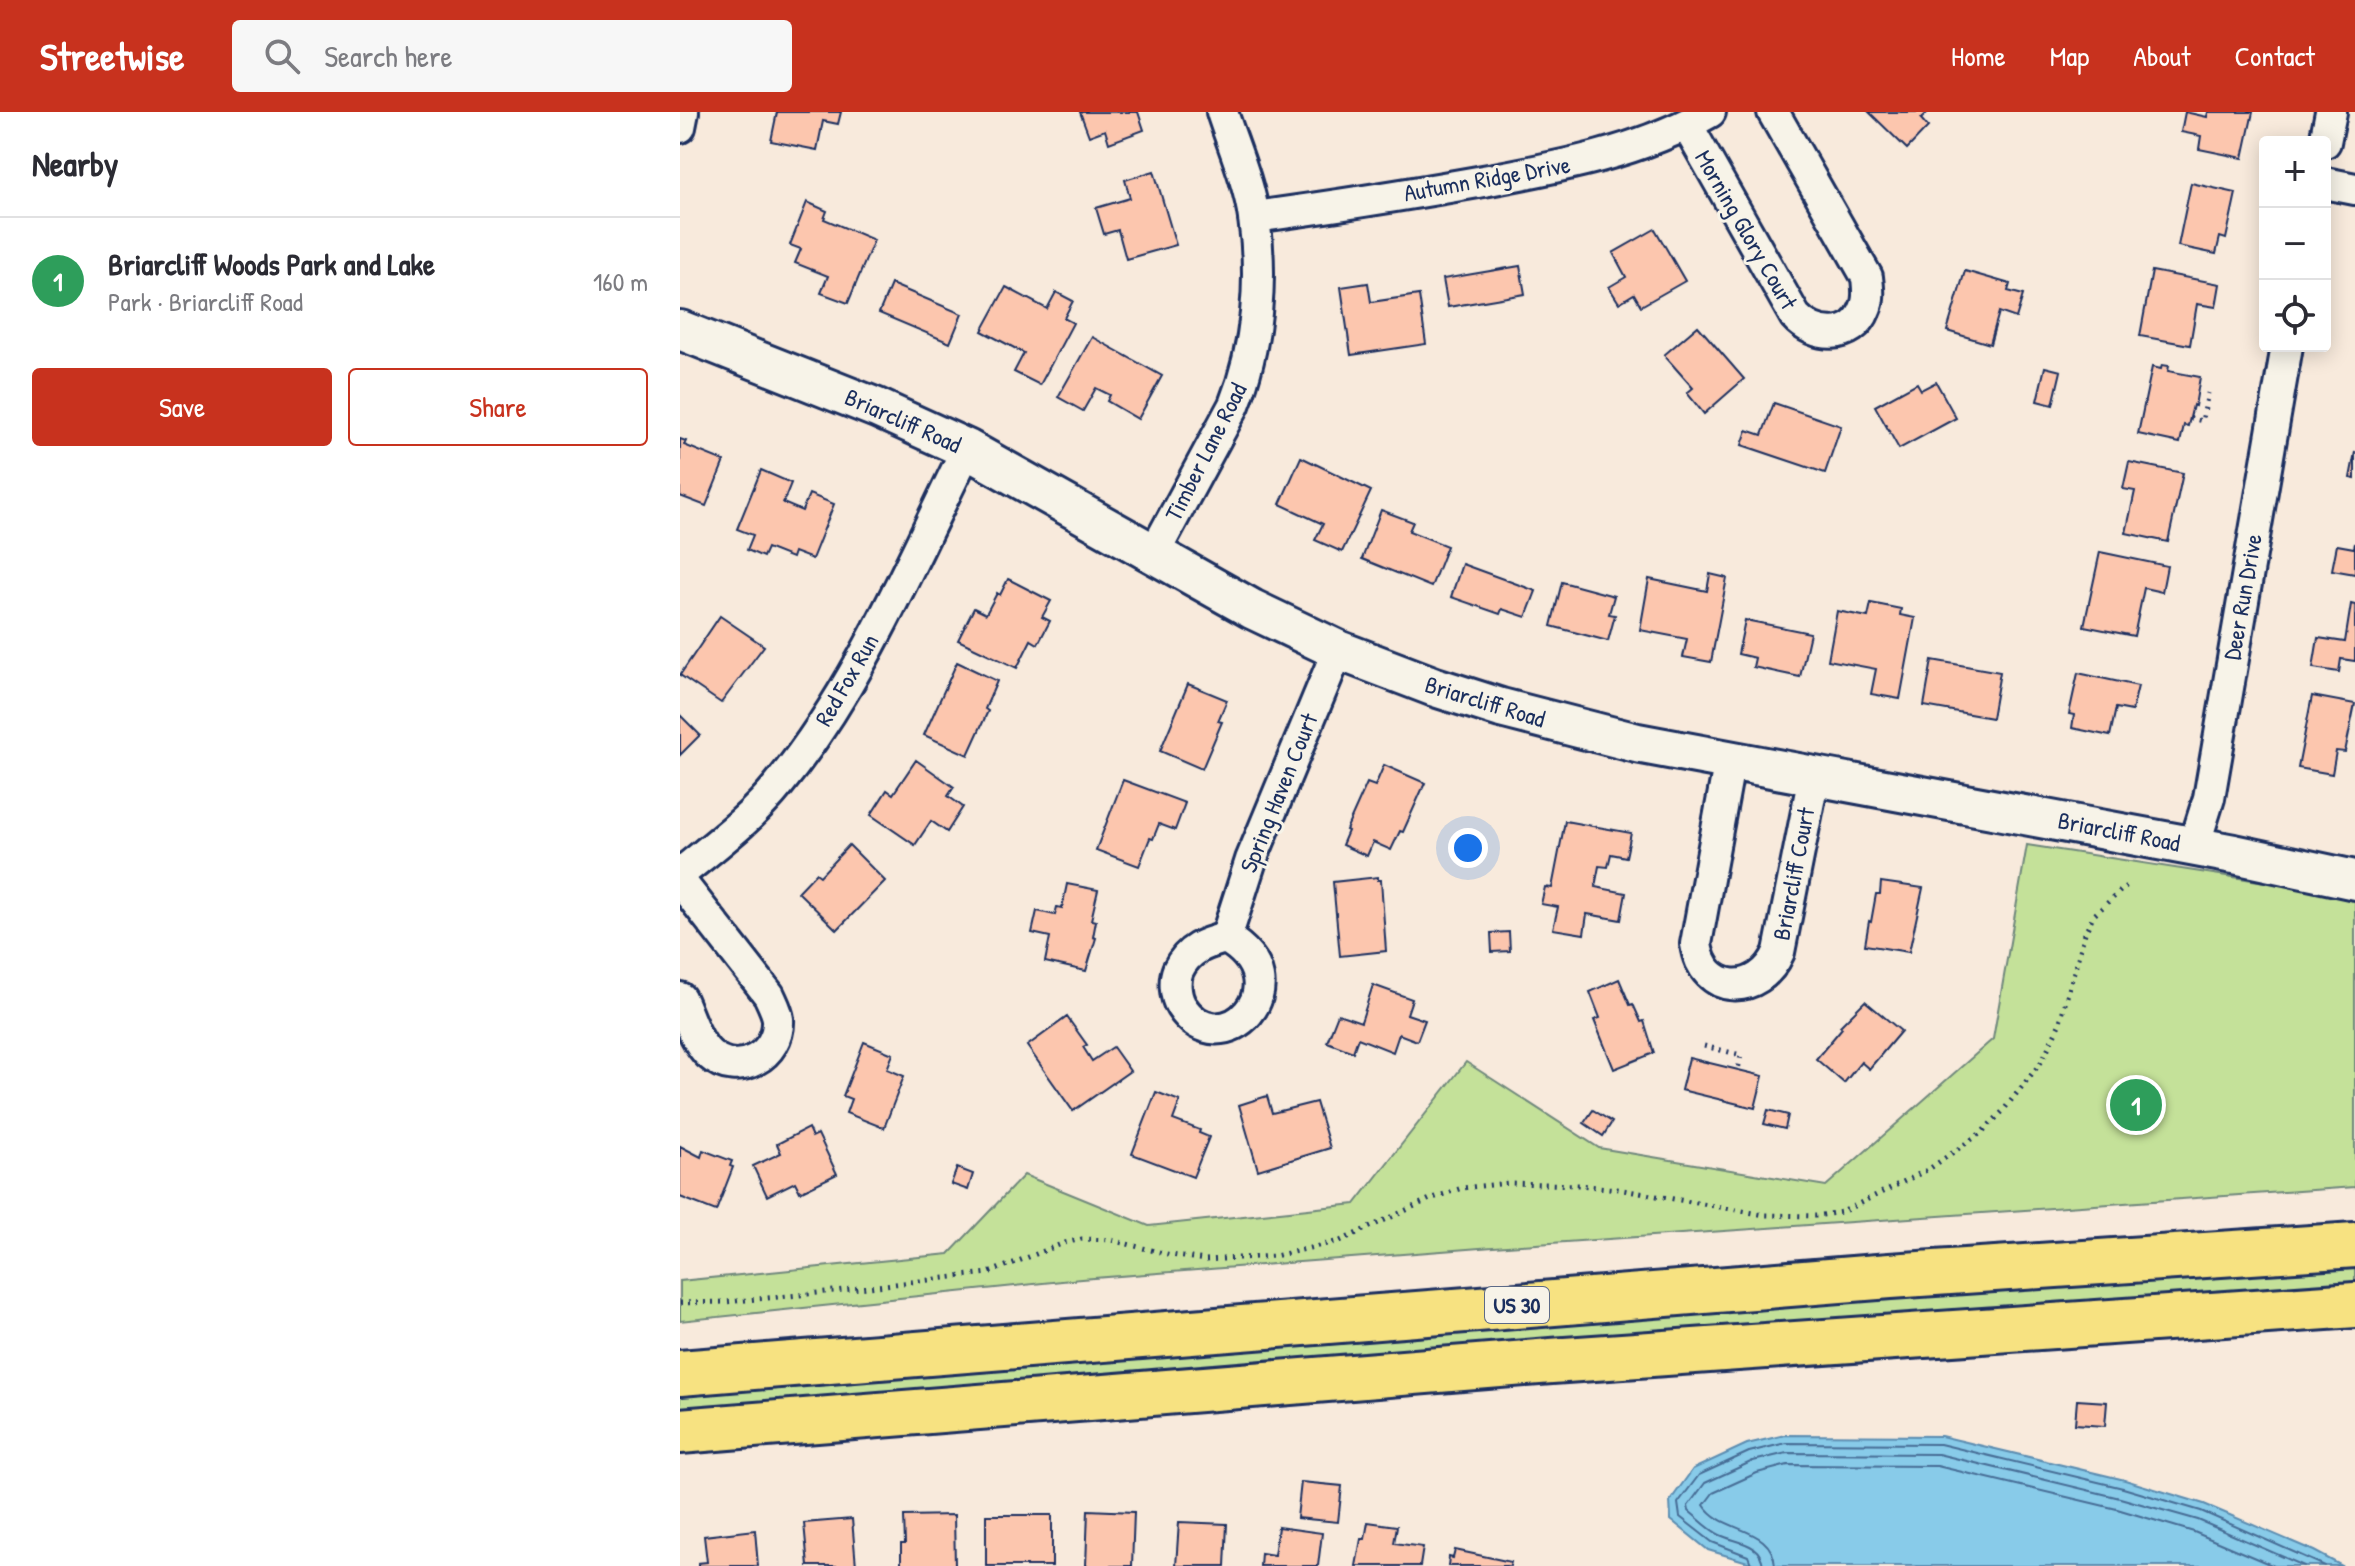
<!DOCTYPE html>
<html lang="en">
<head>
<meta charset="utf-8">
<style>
	body { margin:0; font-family:"Patrick Hand",sans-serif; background:#f7f7f7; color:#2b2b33 }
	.controls { position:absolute; right:24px; top:24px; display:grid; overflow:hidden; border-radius:8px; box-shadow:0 4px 20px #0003 }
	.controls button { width:72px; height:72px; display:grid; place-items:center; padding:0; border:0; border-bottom:2px solid #e1e1e2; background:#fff; color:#2b2b33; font:40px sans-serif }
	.you { position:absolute; left:788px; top:736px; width:28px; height:28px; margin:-20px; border:6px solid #fff; border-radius:50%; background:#1a73e8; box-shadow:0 0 0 12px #1a73e833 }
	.badge { display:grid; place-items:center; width:52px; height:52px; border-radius:50%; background:#c8321e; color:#fff; font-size:26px; font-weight:700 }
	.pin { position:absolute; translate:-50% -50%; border:4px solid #fff; box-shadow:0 2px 8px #0006 }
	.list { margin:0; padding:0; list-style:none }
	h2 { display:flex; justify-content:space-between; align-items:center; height:104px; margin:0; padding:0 32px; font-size:34px }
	h2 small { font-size:26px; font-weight:400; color:#7c7c81 }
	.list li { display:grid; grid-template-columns:52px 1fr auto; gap:24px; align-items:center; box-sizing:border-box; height:128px; padding:0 32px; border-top:2px solid #e1e1e2 }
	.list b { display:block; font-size:30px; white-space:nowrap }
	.list p { margin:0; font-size:26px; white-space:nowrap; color:#7c7c81 }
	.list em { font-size:26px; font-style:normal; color:#7c7c81 }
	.actions { display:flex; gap:16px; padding:24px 32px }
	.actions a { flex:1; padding:18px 0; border:2px solid #c8321e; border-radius:8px; text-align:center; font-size:28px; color:#c8321e }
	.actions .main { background:#c8321e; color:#fff }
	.icon { flex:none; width:44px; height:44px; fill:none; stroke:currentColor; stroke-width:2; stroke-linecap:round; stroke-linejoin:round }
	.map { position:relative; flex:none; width:1675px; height:1454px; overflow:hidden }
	header { display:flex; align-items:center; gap:48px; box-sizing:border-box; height:112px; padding:0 40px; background:#c8321e; color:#fff }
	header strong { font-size:38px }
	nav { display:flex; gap:44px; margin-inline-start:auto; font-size:28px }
	.search { width:560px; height:72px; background:#f7f7f7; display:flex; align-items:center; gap:20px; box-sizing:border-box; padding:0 28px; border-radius:8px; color:#7c7c81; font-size:30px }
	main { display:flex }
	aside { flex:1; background:#fff }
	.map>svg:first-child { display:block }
</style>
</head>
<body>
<header>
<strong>Streetwise</strong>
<div class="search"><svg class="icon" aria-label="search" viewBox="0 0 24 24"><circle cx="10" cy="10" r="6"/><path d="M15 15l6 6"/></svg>Search here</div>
<nav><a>Home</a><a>Map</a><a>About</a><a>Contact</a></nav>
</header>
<main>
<aside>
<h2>Nearby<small></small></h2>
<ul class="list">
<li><span class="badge" style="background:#2e9e5b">1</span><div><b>Briarcliff Woods Park and Lake</b><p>Park · Briarcliff Road</p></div><em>160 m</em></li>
</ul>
<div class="actions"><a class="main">Save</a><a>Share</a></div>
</aside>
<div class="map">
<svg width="1675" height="1454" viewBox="0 0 1675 1454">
	<rect width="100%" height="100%" fill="#f8eadc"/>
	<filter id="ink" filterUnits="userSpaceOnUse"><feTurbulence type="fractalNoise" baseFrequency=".0125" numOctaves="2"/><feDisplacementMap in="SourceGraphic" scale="16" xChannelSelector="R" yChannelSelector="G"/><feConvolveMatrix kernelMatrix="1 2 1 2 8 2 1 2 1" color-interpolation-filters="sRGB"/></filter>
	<g filter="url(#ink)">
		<g fill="#c4e199" stroke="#70887c" stroke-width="2">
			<polygon points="1347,733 1675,784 1675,1075 813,1135 401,1167 0,1209 0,1169 269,1142 344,1063 469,1114 675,1092 786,950 919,1036 1146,1074 1313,927"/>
			<polygon points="1675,1155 1675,1172 969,1220 0,1298 0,1281 1085,1194"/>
		</g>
		<polygon fill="#88cbe9" stroke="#5c8db1" stroke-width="2" points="1105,1323 1261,1324 1445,1368 1524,1392 1634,1439 1662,1454 1081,1454 1028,1438 991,1408 990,1389 1013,1357 1067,1332"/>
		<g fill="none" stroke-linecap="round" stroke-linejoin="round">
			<g stroke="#476d96" stroke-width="2">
				<polyline points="1072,1454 1068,1444 1032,1430 1000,1405 998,1391 1019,1363 1069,1340 1106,1331 1260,1332 1443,1376 1521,1399 1645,1454"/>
				<path d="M1083 1454C1081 1430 1057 1431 1040 1423 1029 1418 1019 1407 1009 1399L1008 1394 1025 1371 1073 1349 1107 1341 1258 1342 1440 1386 1518 1408 1624 1454"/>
				<path d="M1095 1454C1093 1413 1042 1422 1024 1393L1033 1381 1077 1361 1108 1353 1257 1354 1437 1397 1514 1420 1594 1454"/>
			</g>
		</g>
		<g fill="#fcc6ae" stroke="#1b2f5e" stroke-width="2">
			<polygon points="97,0 161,0 158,12 143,9 137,38 91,29"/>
			<polygon points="400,0 458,0 464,18 429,31 425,18 409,24"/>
			<polygon points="1189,0 1248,0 1241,7 1248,15 1227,37"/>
			<polygon points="1505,0 1527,5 1528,0 1573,0 1563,46 1519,37 1521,24 1501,20"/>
			<polygon points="474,59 496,133 446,147 438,118 424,122 416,96 450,86 445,68"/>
			<polygon points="1511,71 1556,81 1546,127 1540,125 1536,142 1498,134"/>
			<polygon points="127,90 147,99 144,107 194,128 168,191 141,181 148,164 115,151 121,137 110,133"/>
			<polygon points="975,117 1005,169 961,194 954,182 939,191 929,175 946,165 933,141"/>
			<polygon points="840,154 845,182 768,195 763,167"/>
			<polygon points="1285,159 1330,172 1328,179 1343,183 1336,206 1319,200 1310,232 1267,219"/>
			<polygon points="1472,159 1540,172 1536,195 1517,192 1510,233 1460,224"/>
			<polygon points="688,171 691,190 739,183 746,232 671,243 661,175"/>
			<polygon points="211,172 282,202 270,231 199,201"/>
			<polygon points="326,175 367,197 376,180 393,189 384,206 393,211 360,273 334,260 344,241 302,219"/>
			<polygon points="1018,214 1064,267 1024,302 1007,281 1013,276 984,243"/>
			<polygon points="412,225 482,264 458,307 427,289 430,283 416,276 403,299 378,285"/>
			<polygon points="1482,253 1489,254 1488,259 1520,265 1515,294 1513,293 1508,314 1504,313 1500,331 1458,322 1472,255 1481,257"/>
			<polygon points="1365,255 1381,259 1373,293 1357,289"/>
			<polygon points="1256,270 1276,306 1219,337 1195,294 1237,271 1241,278"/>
			<polygon points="1094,291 1161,314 1145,361 1062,333 1067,318 1082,323"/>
			<polygon points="0,327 6,329 4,333 44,349 26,394 0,384"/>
			<polygon points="1675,340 1675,367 1670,366"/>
			<polygon points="621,345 691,379 662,440 635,428 643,412 600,392"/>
			<polygon points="1449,350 1503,361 1488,430 1446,421 1455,379 1443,377"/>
			<polygon points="81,358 111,371 103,391 122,399 129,382 154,392 132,447 114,440 112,446 87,436 83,445 67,438 73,423 57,417"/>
			<polygon points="701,398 733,410 729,419 767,434 751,475 682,447"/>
			<polygon points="1675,431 1675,462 1652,458 1657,433 1674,436"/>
			<polygon points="1420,440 1487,454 1482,480 1464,476 1454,524 1404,514"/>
			<polygon points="782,452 856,479 846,505 822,497 820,502 771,485"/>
			<polygon points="1030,462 1047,466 1031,550 1003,545 1007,527 960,518 969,467 1027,479"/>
			<polygon points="328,467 371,489 362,505 370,509 358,532 351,528 337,556 278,528 294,496 306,502 317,481 320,483"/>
			<polygon points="882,470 934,484 929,502 935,503 928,529 871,514"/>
			<polygon points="1191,491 1221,497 1220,503 1235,506 1220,587 1191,582 1196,557 1148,548 1157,499 1188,505"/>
			<polygon points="1671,492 1675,493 1675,549 1661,547 1659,560 1633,556 1638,526 1665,530"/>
			<polygon points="40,504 84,534 41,591 0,563"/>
			<polygon points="1065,508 1130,521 1120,565 1073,555 1075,546 1058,542"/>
			<polygon points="1252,548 1320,560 1312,606 1244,594"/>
			<polygon points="277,550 317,569 305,597 308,599 288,643 244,623"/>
			<polygon points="1398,561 1458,574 1452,599 1436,596 1430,624 1392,616 1394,603 1389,602"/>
			<polygon points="508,572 547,588 538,609 542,610 522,657 480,639"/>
			<polygon points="1632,584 1675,592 1665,640 1656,639 1652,662 1618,656"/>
			<polygon points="0,603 20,623 0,643"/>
			<polygon points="236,648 274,675 268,684 283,695 267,720 251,709 235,733 191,703 207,678 213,682"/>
			<polygon points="704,653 745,671 723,720 720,719 711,738 693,730 687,744 662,733 668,719 666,718 687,671 695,674"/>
			<polygon points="443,668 505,691 495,718 479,712 473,727 470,726 459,754 416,738"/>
			<polygon points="885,709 951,721 946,745 931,742 928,755 919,754 915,775 946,781 941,808 907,802 904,822 873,817 878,795 861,792 865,775 872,776"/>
			<polygon points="169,733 205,769 157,818 118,780 136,761 140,764"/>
			<polygon points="698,765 698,768 701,768 706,839 660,844 653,770"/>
			<polygon points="1201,770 1243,776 1229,840 1185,833 1189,809 1191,810 1196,782 1200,782"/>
			<polygon points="387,772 418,778 411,808 416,809 413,825 416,826 406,859 365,850 370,825 352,821 357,799 375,803 377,795 382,796"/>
			<polygon points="829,820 830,839 812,840 811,821"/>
			<polygon points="939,867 950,893 953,892 961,910 964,909 974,941 934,957 914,908 920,906 910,880"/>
			<polygon points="693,873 732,887 727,902 745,908 737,929 719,922 713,940 678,926 673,940 647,930 658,902 681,910"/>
			<polygon points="1185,889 1221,919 1189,957 1181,950 1164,971 1136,947 1162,916 1160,914"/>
			<polygon points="387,905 407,933 403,935 412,949 433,935 450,959 393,999 347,934"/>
			<polygon points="184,930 213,942 207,957 224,964 204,1016 166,1001 171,987 163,984"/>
			<polygon points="1009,946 1083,964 1075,996 1001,978"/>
			<polygon points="476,980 500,989 493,1008 520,1018 519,1021 529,1025 513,1065 452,1042"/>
			<polygon points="587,984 592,1001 636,990 650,1036 578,1058 559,993"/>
			<polygon points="913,998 932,1010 923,1024 904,1011"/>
			<polygon points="1088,998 1108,1003 1105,1017 1084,1012"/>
			<polygon points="128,1016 132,1025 138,1022 157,1062 120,1080 115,1070 87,1084 73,1054 101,1041 97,1032"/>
			<polygon points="0,1034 21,1045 23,1038 52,1049 50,1054 53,1055 36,1099 0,1085"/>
			<polygon points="277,1056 293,1062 288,1078 271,1072"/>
			<polygon points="1397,1288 1427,1290 1425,1314 1395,1312"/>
			<polygon points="621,1370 662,1374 658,1410 617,1406"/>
			<polygon points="408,1398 454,1400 452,1454 406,1454"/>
			<polygon points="274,1403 275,1454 221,1454 221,1432 225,1432 224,1404"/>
			<rect x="306" y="1403" width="66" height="51"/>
			<polygon points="172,1407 176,1454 128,1454 124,1411"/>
			<polygon points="499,1410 547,1412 545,1454 496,1454"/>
			<polygon points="688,1410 717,1414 714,1431 743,1435 740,1454 676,1454 681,1427 685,1427"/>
			<polygon points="598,1415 642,1421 638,1454 580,1454 581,1441 594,1443"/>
			<polygon points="75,1418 78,1454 18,1454 18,1451 27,1450 24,1424"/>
			<polygon points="775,1438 831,1450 830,1454 768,1454 769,1445 773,1446"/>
		</g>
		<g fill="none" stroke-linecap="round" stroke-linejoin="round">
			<g stroke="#1b2f5e" stroke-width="36">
				<g id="minor">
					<path d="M1007 13 1115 204C1134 226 1173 229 1185 197 1190 187 1188 176 1187 165L1093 0"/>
					<polyline points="0,15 3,0"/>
					<polyline points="1645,30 1651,0"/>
					<polyline points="1645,71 1675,77"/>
					<path d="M574 105C649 95 724 83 798 70 879 55 958 41 1030 0"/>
					<path d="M473 443 554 293C577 235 583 168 574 106 569 70 553 34 542 0"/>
					<path d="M1050 647 1016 832C1023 883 1079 886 1099 840L1134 664"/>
					<polyline points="1514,734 1529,686 1607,234"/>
					<path d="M0 762C34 734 71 707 99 672 180 573 230 451 287 337"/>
					<path d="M0 769 89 883C92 890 97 899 98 907 100 943 58 968 29 942 15 929 8 903 0 886"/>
					<polyline points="546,826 571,748 658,538"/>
					<path d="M546 826C625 872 541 957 501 894 495 884 494 868 498 858 508 837 525 831 546 826Z"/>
				</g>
			</g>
			<g stroke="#1b2f5e" stroke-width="44">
				<polyline id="tertiary" points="0,218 197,296 287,337 572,497 658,538 755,575 821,596 957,631 1554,742 1675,768"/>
			</g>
			<g stroke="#1b2f5e" stroke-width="50">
				<g id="primary">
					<polyline points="0,1261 1210,1164 1675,1133"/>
					<polyline points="0,1319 871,1249 1675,1193"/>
				</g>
			</g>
			<g stroke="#1b2f5e" stroke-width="5" stroke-dasharray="2 6" stroke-linecap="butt">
				<polyline points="1510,306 1522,309 1528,281"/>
				<polyline points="1024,934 1061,943 1058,958"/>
				<polyline points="0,1191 46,1190 120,1183 308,1161 384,1131 402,1127 431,1128 491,1143 525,1148 595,1144 660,1129 750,1087 782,1076 829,1071 899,1073 937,1077 1085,1103 1136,1104 1162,1100 1249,1057 1301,1021 1322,1000 1362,949 1379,913 1405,821 1413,804 1446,774"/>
			</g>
			<use href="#minor" stroke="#f7f3e8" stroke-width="30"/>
			<use href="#tertiary" stroke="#f7f3e8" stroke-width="38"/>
			<use href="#primary" stroke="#f7e281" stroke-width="44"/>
		</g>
	</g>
	<g text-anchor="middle" stroke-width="6" stroke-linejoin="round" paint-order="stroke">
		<rect fill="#f7f3e8" stroke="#5d6a87" stroke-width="2" x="805" y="1175" width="64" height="36" rx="6"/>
		<g font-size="22" font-weight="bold" fill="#1b2f5e">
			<text x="837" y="1201">US 30</text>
		</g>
		<g font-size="24" fill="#1b2f5e" stroke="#f7f3e8">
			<text transform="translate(807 67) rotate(-10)" y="8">Autumn Ridge Drive</text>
			<text transform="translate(1066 118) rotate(60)" y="8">Morning Glory Court</text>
			<text transform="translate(223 309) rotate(24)" y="8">Briarcliff Road</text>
			<text transform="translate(526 340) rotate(-63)" y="8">Timber Lane Road</text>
			<text transform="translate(1563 485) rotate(-80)" y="8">Deer Run Drive</text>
			<text transform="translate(167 568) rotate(-60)" y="8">Red Fox Run</text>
			<text transform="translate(805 590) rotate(17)" y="8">Briarcliff Road</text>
			<text transform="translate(599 681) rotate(-68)" y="8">Spring Haven Court</text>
			<text transform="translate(1439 720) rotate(11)" y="8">Briarcliff Road</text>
			<text transform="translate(1114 762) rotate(-79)" y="8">Briarcliff Court</text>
		</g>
	</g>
</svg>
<div class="controls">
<button>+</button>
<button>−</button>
<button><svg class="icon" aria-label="locate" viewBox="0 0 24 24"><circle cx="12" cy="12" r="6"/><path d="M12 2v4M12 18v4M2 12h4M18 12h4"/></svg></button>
</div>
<div class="you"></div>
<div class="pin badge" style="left:1456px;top:993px;background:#2e9e5b">1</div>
</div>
</main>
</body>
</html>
